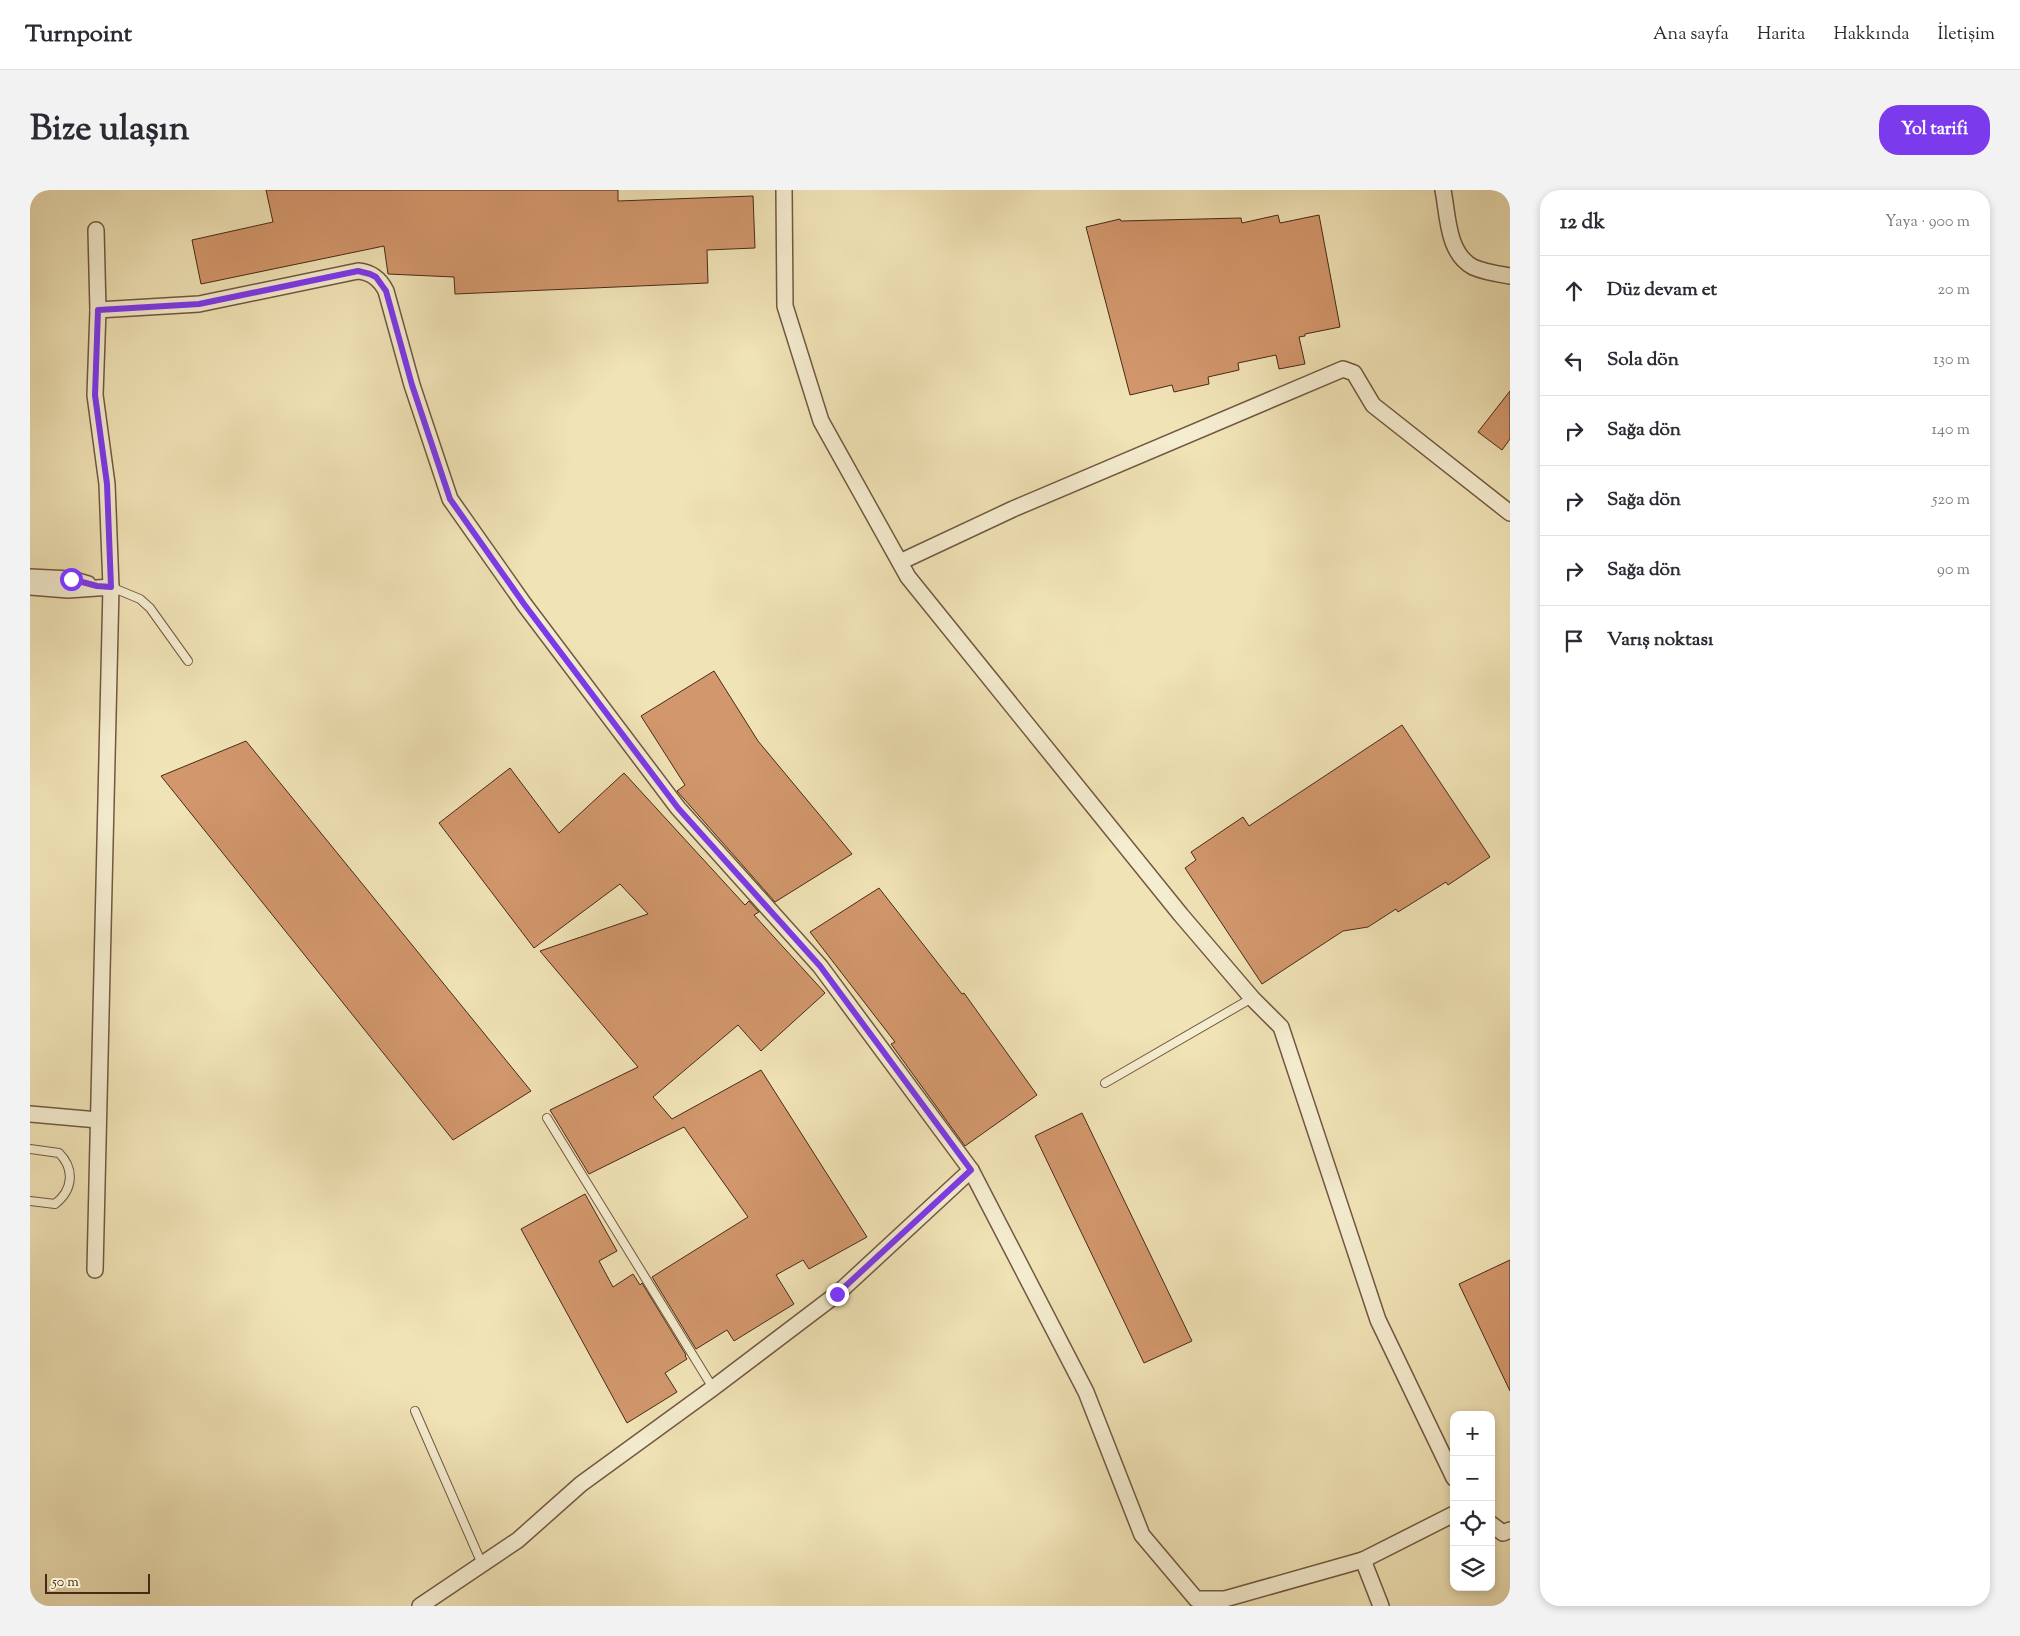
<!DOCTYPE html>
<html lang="tr">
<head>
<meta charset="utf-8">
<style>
	body { margin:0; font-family:"Sorts Mill Goudy",serif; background:#f2f2f3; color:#2b2b33 }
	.controls { position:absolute; right:15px; bottom:15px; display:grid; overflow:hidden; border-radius:10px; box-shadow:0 2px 8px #0003 }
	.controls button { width:45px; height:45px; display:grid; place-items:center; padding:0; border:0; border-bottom:1px solid #e1e1e2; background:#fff; color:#2b2b33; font:25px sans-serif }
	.scale { position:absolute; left:15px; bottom:12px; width:105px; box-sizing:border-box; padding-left:5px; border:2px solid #492918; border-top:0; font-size:14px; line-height:18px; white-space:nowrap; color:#492918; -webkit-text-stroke:4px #f5edd0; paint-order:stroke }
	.stop { position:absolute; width:15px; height:15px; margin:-11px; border:4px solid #7c3aed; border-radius:50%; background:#fff }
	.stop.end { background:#7c3aed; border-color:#fff; box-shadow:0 1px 5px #0008 }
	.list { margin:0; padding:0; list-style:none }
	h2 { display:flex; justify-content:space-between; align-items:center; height:65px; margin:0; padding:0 20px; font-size:21px }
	h2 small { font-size:16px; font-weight:400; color:#7c7c81 }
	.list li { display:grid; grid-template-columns:32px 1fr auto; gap:15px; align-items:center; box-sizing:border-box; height:70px; padding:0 20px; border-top:1px solid #e1e1e2 }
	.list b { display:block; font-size:19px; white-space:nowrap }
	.list em { font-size:16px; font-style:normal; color:#7c7c81 }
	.icon { flex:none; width:28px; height:28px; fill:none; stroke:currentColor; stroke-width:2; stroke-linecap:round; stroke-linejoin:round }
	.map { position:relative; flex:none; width:1480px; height:1416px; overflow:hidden; border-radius:20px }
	header { display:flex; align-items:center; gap:30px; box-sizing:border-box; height:70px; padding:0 25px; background:#fff; border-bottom:1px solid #e1e1e2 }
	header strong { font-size:24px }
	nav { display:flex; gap:28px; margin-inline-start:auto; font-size:18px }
	.intro { display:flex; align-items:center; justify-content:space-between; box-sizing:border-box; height:120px; padding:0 30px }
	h1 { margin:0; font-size:35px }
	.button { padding:12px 22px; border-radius:20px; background:#7c3aed; color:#fff; font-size:18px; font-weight:700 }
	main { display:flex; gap:30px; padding:0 30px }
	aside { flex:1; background:#fff; border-radius:20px; box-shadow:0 2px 8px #0003 }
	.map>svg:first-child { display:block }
</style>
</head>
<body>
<header>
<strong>Turnpoint</strong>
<nav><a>Ana sayfa</a><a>Harita</a><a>Hakkında</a><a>İletişim</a></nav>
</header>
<div class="intro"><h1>Bize ulaşın</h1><a class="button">Yol tarifi</a></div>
<main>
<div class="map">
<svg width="1480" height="1416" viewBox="0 0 1480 1416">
	<rect width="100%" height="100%" fill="#f0e3b6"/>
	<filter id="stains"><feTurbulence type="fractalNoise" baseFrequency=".004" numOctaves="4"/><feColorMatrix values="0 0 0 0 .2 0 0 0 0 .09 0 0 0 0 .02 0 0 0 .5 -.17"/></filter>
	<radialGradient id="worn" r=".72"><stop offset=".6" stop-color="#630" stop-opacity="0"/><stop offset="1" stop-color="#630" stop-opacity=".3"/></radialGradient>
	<g fill="#d2976c" stroke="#492918">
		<polygon points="236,0 588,0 588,11 723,6 725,58 677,60 678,93 425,104 424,87 358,84 354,56 171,94 162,50 243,32"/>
		<polygon points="1248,25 1250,33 1289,25 1310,137 1275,144 1275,146 1269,147 1275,174 1249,179 1246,165 1208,173 1209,180 1178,187 1179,194 1144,202 1142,195 1100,205 1056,37 1090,29 1091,31 1211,28 1212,33"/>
		<polygon points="1480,201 1480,249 1472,260 1448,242"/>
		<polygon points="684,481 728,551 822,664 745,712 647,601 655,595 611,526"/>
		<polygon points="1372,535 1460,667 1418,695 1416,692 1368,722 1366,719 1338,737 1313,741 1232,794 1155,678 1166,670 1161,662 1213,627 1219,636"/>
		<polygon points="216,551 501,901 423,950 131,586"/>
		<polygon points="480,578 529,643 594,583 715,715 719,711 729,722 724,725 795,803 731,861 708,835 623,907 642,929 731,880 837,1047 779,1079 773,1070 746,1085 764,1114 704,1151 697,1140 666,1159 622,1087 718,1027 654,937 559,984 520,920 608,877 510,761 618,724 590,694 504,758 409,633"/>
		<polygon points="849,698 932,804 934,803 1007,905 935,956 861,854 865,852 780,742"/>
		<polygon points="1052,923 1162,1151 1114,1173 1005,946"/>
		<polygon points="555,1004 587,1061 569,1071 583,1097 603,1084 610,1095 612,1093 656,1165 655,1166 657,1169 635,1183 647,1202 597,1233 491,1039"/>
		<polygon points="1480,1070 1480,1201 1429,1094"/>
	</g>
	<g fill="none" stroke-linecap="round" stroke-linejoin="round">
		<g stroke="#735840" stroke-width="10">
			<g id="service">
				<polyline points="81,397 110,409 120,418 158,471"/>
				<polyline points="1075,893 1222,808"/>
				<polyline points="517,928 683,1198"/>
				<path d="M0 959 29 963C45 979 43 1000 25 1014L0 1011"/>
				<polyline points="385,1221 452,1374"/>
			</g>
		</g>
		<g stroke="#735840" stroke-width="18">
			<g id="minor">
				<polyline points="754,0 755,116 791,231 878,387 1151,725 1222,808 1251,837 1348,1130 1424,1288"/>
				<path d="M1413 0C1418 25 1417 63 1443 77 1454 82 1468 84 1480 86"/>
				<polyline points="66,40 68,120 65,205 77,294 81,397"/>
				<path d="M68 120 169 114 328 81C341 82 350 89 356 101L382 195 420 309 494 414 648 618 790 776 941 980 1056 1202 1112 1345 1166 1409H1195L1333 1370"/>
				<polyline points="870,372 983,319 1313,179 1324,183 1343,215 1480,323"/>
				<polyline points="0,387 41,389 58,394"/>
				<polyline points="0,397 38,400 81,397 65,1080"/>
				<polyline points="0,924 68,930"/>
				<polyline points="1461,1334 1473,1343 1480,1340"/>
				<polyline points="390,1416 488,1350 551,1294 683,1198 807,1104 941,980"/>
				<polyline points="1351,1416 1333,1370 1424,1324"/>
			</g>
		</g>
		<use href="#service" stroke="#f5edd0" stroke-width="8"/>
		<use href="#minor" stroke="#f5edd0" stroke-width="15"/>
	</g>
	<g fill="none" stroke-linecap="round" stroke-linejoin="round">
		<polyline stroke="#7c3aed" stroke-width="6" points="41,389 67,396 81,397 77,294 65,205 68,120 169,114 328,81 340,84 346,87 356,101 382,195 420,309 494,414 648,618 790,776 941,980 807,1104"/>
	</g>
	<rect width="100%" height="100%" filter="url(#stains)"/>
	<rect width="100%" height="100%" fill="url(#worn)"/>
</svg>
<div class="controls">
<button>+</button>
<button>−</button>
<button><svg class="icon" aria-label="locate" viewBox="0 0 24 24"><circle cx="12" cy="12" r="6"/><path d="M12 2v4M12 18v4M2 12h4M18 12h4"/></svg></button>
<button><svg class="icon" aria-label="layers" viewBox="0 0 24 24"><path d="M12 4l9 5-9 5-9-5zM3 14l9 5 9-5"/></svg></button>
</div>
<div class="scale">50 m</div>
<div class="stop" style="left:41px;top:389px"></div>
<div class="stop end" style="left:807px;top:1104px"></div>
</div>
<aside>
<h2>12 dk<small>Yaya · 900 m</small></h2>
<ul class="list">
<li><svg class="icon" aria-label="ahead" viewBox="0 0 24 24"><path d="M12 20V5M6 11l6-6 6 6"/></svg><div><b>Düz devam et</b></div><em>20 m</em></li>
<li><svg class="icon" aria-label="left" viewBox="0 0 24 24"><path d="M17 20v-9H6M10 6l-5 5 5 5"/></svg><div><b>Sola dön</b></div><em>130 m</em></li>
<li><svg class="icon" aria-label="right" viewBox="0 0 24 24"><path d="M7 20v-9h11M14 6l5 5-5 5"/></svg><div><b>Sağa dön</b></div><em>140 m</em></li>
<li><svg class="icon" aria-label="right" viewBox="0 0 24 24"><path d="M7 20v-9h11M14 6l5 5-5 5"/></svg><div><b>Sağa dön</b></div><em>520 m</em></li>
<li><svg class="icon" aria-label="right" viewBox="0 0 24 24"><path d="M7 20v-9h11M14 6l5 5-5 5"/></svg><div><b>Sağa dön</b></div><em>90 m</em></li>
<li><svg class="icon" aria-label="arrive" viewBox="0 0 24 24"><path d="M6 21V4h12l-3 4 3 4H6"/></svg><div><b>Varış noktası</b></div></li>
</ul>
</aside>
</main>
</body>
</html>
